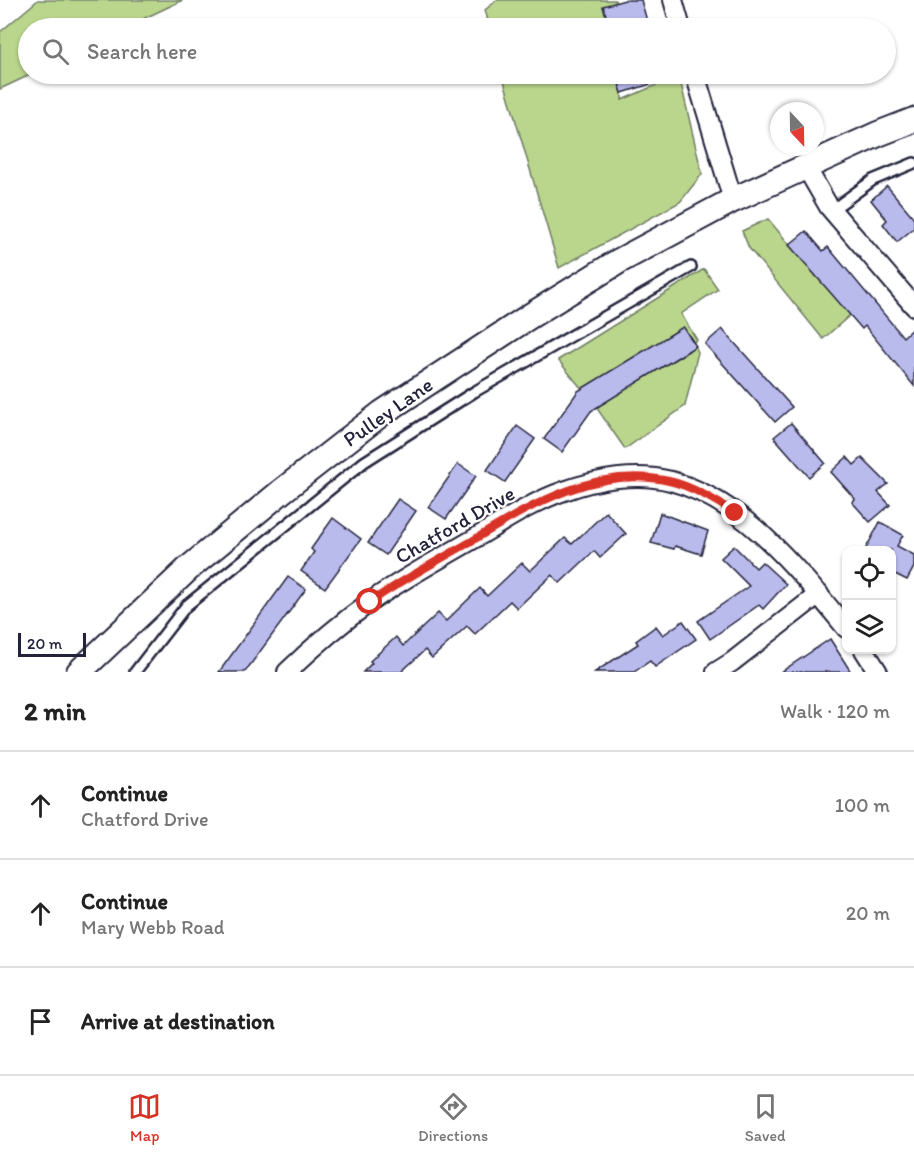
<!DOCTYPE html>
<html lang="en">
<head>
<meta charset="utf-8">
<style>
	body { margin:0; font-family:Itim,sans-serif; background:#f6f6f6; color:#222 }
	.controls { position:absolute; right:18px; bottom:18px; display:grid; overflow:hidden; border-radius:12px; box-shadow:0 2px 4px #0004 }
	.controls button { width:54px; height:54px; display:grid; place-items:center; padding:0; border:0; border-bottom:2px solid #e0e0e0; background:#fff; color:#222; font:30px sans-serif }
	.compass { position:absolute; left:770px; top:102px; width:54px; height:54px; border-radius:50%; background:#fff; box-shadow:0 2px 4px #0004; rotate:158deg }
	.scale { position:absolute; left:18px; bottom:15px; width:68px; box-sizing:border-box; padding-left:6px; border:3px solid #22223b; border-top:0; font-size:16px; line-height:21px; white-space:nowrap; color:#22223b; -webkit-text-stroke:4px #fff; paint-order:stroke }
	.stop { position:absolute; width:18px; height:18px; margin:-14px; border:4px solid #d93025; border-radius:50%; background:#fff }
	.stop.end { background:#d93025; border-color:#fff; box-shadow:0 2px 6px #0008 }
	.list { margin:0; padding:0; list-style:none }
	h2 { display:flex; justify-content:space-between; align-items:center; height:78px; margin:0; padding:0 24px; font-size:26px }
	h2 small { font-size:20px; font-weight:400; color:#767676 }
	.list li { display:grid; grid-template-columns:39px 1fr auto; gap:18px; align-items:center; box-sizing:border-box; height:108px; padding:0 24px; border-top:2px solid #e0e0e0 }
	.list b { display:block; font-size:22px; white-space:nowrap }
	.list p { margin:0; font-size:20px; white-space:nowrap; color:#767676 }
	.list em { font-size:20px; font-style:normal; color:#767676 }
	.icon { flex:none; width:33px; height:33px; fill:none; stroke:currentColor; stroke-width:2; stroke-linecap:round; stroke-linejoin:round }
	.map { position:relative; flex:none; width:914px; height:672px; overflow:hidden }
	.search { position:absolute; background:#fff; box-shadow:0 2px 4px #0004; left:18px; right:18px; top:18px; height:66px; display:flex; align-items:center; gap:15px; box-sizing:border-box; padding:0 21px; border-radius:33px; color:#767676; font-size:22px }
	.sheet { height:402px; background:#fff }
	nav { display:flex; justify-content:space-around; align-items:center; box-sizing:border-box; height:84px; border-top:2px solid #e0e0e0; background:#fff; font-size:16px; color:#767676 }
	nav a { display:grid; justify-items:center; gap:3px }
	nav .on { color:#d93025 }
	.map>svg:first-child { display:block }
</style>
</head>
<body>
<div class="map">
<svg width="914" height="672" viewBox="0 0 914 672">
	<rect width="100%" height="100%" fill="#fff"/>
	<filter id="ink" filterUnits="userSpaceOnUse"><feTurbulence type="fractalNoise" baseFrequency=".0167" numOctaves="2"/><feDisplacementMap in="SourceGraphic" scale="12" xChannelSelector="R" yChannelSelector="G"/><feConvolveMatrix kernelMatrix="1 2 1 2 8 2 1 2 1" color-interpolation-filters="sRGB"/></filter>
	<g filter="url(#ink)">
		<g fill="#bad58c" stroke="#6e7c64" stroke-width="1.5">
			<polygon points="38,0 183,0 124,28 28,28 28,74 32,74 0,89 0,32"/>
			<polygon points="497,0 615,0 616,3 603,7 607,19 630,24 614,28 490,28 485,10"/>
			<polygon points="502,74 616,74 622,93 622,100 679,75 702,174 680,202 559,268"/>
			<polygon points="768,219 821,282 827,278 850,315 823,339 749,248 742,231"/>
			<polygon points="704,269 718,289 681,314 697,340 693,342 698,352 685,406 625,449 596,407 689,351 693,342 684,327 582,389 558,360"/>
		</g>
		<g fill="#babbed" stroke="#22223b" stroke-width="1.5">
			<polygon points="625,0 641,0 649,28 610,28 603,6"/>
			<polygon points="616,74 670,74 670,78 622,93"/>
			<polygon points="887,186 914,218 914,228 897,242 883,224 887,220 871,200"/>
			<polygon points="806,231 823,251 828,247 903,337 914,327 914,386 865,326 862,329 789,245"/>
			<polygon points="683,327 696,346 591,411 562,452 544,439 578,391"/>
			<polygon points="722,329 792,407 775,422 705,344"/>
			<polygon points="791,423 825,463 809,477 774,437"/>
			<polygon points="517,426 535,439 505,482 487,470"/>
			<polygon points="847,457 854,465 862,458 888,484 878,492 890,505 870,522 852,502 855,499 831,472"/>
			<polygon points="458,464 476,476 446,519 428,507"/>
			<polygon points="398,499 416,511 386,555 368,543"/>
			<polygon points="606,512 626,534 600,558 594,551 560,583 552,575 517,608 510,601 475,634 467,626 432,658 425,650 401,672 363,672 372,663 370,661 396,637 403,646 438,613 446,621 480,588 487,596 522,563 530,571 565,538 572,544"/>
			<polygon points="660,513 708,531 701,554 675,546 674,549 651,543"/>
			<polygon points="333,518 361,539 325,588 301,571 314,552 311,549"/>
			<polygon points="880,522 903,535 897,546 914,555 914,567 907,580 891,572 891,550 865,550"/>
			<polygon points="734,546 756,568 762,562 786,584 763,609 759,605 710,639 698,621 749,586 721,558"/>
			<polygon points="288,577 306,589 245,672 219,672"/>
			<polygon points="683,621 696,639 655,667 650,661 634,672 595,672 638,644 636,641 656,626 663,635"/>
			<polygon points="830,639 851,672 781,672"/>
		</g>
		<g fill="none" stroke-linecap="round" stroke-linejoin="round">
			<g stroke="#22223b" stroke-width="14">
				<g id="lane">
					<polyline points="832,210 873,180 914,163"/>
					<polyline points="135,672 186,606 364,462 474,392 691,267"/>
				</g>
			</g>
			<g stroke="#22223b" stroke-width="22">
				<g id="street">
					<polyline points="673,0 681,28"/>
					<polyline points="695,74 733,200"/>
					<polyline points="806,167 829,207 914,306"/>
					<polyline points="864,650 878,672"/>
					<path d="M287 672C313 647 341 623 370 602 402 579 438 560 472 540 501 523 532 502 564 491 597 479 637 472 671 481 745 501 800 572 846 628"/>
					<polyline points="716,672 732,662 819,594"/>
				</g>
			</g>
			<g stroke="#22223b" stroke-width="28">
				<polyline id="secondary" points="79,672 189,568 282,491 382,413 530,316 619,261 733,200 878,134 914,120"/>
			</g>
			<use href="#lane" stroke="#fff" stroke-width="9"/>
			<use href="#street" stroke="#fff" stroke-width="18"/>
			<use href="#secondary" stroke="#fff" stroke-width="24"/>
		</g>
	</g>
	<g fill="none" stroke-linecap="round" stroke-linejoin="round" filter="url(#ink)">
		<path stroke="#d93025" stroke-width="8" d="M370 602C401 581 433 563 465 545 527 508 593 464 669 481 692 486 716 501 735 513"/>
	</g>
	<g text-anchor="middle" stroke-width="4.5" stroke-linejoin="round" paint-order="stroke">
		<g font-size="21" fill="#22223b" stroke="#fff">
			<text transform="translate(388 412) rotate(-35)" y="7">Pulley Lane</text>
			<text transform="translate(455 525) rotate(-30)" y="7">Chatford Drive</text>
		</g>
	</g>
</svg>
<div class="controls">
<button><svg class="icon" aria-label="locate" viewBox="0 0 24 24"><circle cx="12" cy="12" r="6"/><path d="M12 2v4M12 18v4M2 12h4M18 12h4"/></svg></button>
<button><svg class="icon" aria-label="layers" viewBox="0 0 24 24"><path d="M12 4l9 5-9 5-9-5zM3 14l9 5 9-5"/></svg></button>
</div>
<svg class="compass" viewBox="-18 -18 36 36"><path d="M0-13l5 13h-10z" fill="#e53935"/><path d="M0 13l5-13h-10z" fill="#767676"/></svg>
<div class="scale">20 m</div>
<div class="stop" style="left:370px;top:602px"></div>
<div class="stop end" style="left:735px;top:513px"></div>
<div class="search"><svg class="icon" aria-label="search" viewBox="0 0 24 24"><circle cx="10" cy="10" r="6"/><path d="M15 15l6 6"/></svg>Search here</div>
</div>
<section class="sheet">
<h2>2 min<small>Walk · 120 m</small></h2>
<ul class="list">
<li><svg class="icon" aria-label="ahead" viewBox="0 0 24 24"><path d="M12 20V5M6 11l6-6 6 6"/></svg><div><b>Continue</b><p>Chatford Drive</p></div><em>100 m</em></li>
<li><svg class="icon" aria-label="ahead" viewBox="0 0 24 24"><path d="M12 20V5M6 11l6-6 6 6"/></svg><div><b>Continue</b><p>Mary Webb Road</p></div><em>20 m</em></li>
<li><svg class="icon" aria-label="arrive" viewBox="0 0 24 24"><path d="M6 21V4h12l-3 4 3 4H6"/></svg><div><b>Arrive at destination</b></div></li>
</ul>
</section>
<nav>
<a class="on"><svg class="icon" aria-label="map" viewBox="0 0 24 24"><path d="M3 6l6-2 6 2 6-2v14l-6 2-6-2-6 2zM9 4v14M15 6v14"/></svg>Map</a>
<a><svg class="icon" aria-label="directions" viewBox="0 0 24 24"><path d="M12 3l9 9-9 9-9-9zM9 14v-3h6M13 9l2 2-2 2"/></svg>Directions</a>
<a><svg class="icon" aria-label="saved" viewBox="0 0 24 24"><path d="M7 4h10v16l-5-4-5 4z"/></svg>Saved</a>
</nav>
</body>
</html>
